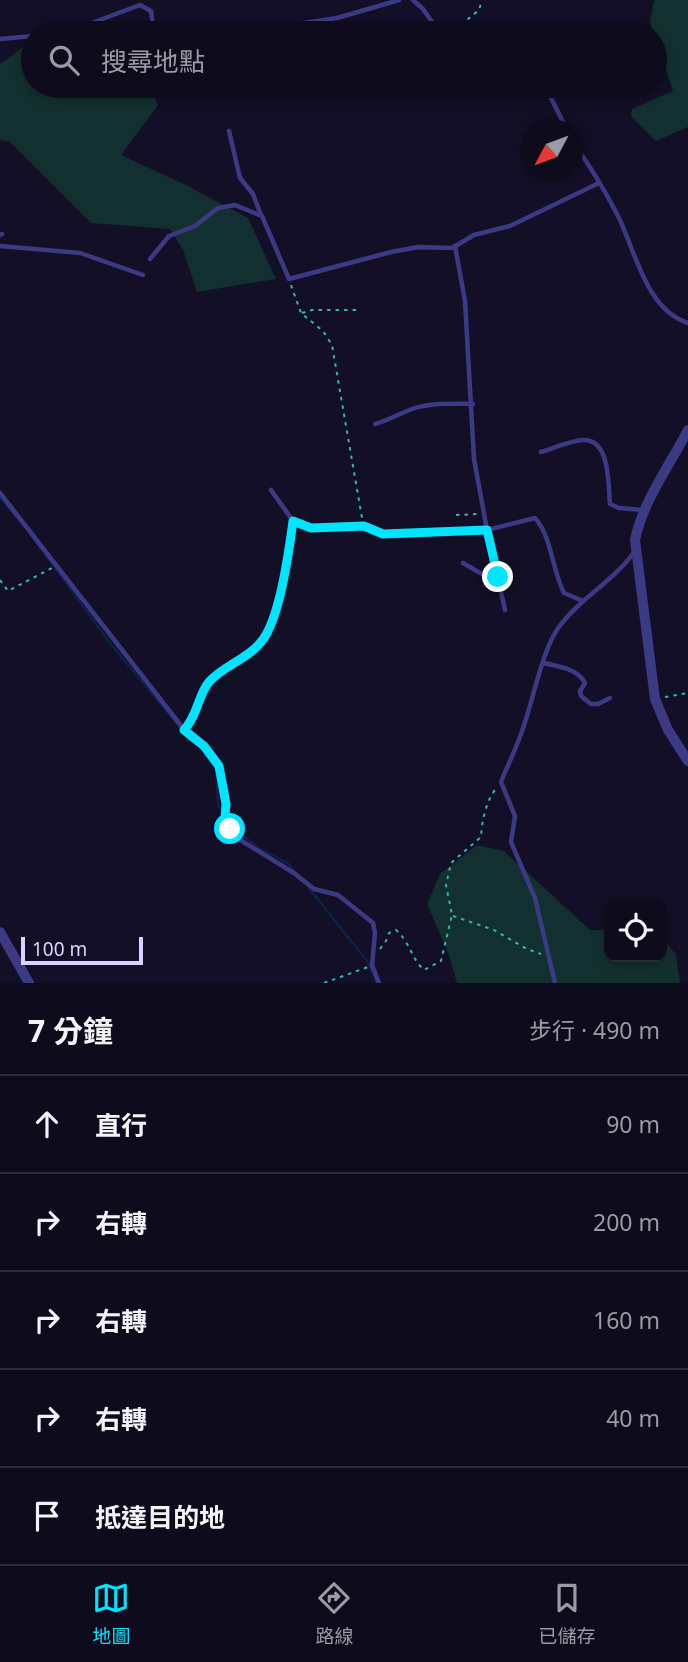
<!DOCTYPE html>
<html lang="zh-TW">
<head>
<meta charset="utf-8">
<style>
	body { margin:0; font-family:"Noto Sans","Noto Sans TC",sans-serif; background:#171425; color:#f1f3f6 }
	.controls { position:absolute; right:21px; bottom:21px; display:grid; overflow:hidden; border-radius:14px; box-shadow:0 4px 10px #0003 }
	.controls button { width:63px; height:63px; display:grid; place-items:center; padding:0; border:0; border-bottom:2px solid #2e2b3b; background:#0e0b1c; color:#f1f3f6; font:35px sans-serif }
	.compass { position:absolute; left:520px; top:119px; width:63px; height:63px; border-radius:50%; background:#0e0b1c; box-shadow:0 4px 10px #0003; rotate:229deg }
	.scale { position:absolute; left:21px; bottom:18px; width:122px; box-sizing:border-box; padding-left:7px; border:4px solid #d9d4ff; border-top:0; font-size:19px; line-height:24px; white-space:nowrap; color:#d9d4ff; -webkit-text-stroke:5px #130f26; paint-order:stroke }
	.stop { position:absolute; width:21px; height:21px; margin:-16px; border:5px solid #00e5ff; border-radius:50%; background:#fff }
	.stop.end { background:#00e5ff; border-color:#fff; box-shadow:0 2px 7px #0008 }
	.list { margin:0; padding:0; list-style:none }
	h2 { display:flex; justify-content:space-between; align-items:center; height:91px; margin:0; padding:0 28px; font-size:30px }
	h2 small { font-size:23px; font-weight:400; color:#9b9ba3 }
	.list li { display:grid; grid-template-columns:46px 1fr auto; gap:21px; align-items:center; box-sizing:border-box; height:98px; padding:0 28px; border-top:2px solid #2e2b3b }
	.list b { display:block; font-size:26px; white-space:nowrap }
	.list em { font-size:23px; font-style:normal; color:#9b9ba3 }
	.icon { flex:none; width:38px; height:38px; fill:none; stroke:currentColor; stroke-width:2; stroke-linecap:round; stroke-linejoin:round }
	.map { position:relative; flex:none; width:688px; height:983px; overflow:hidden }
	.search { position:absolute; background:#0e0b1c; box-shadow:0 4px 10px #0003; left:21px; right:21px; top:21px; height:77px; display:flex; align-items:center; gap:18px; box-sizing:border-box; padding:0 24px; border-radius:38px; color:#9b9ba3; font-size:26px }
	.sheet { height:581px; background:#0e0b1c }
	nav { display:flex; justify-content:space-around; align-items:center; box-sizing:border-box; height:98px; border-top:2px solid #2e2b3b; background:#0e0b1c; font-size:19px; color:#9b9ba3 }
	nav a { display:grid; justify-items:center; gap:4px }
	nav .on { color:#00e5ff }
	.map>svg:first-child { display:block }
</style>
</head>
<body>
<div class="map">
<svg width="688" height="983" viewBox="0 0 688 983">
	<rect width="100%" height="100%" fill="#130f26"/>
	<g fill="#12302f">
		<polygon points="654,0 688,0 688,127 656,141 631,116 632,109 673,91 650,22"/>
		<polygon points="30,42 33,42 33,86 149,86 158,105 121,155 186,185 248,218 276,279 197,292 183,250 170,229 91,223 9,141 0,140 0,64"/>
		<polygon points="477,845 504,851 590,930 609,930 609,957 662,957 662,937 676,955 680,983 457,983 449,955 427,904 440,874"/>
	</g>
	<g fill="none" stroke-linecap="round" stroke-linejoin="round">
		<g stroke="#0c2248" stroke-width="2.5">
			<polyline points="0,497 16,517"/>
			<polyline points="33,538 110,643 188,737 204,750 216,771 218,805 235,829 257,847 289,864 294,871"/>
			<polyline points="308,887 367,961 377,983"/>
		</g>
		<g stroke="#2fb8b0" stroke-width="2" stroke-dasharray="3.5 5" stroke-linecap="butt">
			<polyline points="461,25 479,10 482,0"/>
			<polyline points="291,285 301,313 323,331 332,345 362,518"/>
			<polyline points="302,313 312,310 357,310"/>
			<polyline points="456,515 479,514"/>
			<polyline points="0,580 8,591 52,568"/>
			<polyline points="665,697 688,693"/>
			<path d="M189 725C200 713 199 694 210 682 224 665 247 659 261 643 278 623 288 555 292 529"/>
			<polyline points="453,916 494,930 527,949 541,954"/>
			<path d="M380 949 386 941 389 933 396 930C410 942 412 960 424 970L441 961 452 915 446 885 451 863 481 837C482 820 486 801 497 787"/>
			<polyline points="324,983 368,967"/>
		</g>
		<g stroke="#3d3a85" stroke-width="4.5">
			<polyline points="413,0 423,9 437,29 462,33"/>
			<polyline points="65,33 140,5 151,11 154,33"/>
			<polyline points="267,33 304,23 337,18 399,0"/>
			<polyline points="0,39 33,36"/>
			<polyline points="542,86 548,92 567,130"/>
			<polyline points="229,131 240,178 253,194 261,215"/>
			<path d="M572 141C589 164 604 189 617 214 636 251 645 309 688 323"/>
			<polyline points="0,235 2,234"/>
			<polyline points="0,246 80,253 143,275"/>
			<polyline points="455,246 465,301 474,459 487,530 505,610"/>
			<polyline points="150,259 169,236 195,226 218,208 235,205 262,216 289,279 391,252 418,247 452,248 474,235 510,226 599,183"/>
			<path d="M375 424C389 420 399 414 412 409 431 402 453 404 473 404"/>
			<path d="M541 452C554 448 569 441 583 440 611 439 608 486 610 504L619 508 642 510"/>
			<path d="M271 490 293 521 311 528 364 526 383 534 487 530 535 518C552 537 552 570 564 593L583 601"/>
			<polyline points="0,493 182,727 204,746 219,766 226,804 225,818 237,838 294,873 314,889 338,895 373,923 375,933 372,965 379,983"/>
			<polyline points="463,563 482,574 498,577"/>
			<path d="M544 663C559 667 577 668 585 683L580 691 581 696 591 704H598L610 698"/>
			<path d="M555 983 535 898 511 842 515 816 501 782C509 762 519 743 525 722 534 696 543 648 559 627 580 598 614 581 635 551"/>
		</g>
		<g stroke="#3d3a85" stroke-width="10">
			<path d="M688 430C670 465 643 501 635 540L655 699 668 730 688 761"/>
			<polyline points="0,932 29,983"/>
		</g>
	</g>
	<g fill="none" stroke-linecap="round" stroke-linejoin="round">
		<path stroke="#00e5ff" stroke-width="9" d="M230 829 225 818 226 804 219 766 204 746 184 730C198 715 198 695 209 682 224 665 248 659 261 642 280 620 289 550 293 521L311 528 364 526 383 534 487 530 498 577"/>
	</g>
</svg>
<div class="controls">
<button><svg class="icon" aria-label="locate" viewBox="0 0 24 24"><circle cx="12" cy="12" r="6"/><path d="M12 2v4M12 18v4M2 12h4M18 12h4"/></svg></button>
</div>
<svg class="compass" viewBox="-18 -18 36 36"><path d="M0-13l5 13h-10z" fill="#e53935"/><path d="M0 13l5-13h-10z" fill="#9b9ba3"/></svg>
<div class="scale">100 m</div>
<div class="stop" style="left:230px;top:829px"></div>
<div class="stop end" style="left:498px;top:577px"></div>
<div class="search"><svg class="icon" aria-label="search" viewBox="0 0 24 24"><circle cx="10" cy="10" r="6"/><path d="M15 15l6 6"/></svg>搜尋地點</div>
</div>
<section class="sheet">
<h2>7 分鐘<small>步行 · 490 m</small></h2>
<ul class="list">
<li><svg class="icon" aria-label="ahead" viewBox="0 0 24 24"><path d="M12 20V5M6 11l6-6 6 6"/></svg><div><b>直行</b></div><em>90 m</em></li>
<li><svg class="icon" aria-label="right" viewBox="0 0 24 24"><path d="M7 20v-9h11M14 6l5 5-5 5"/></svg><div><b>右轉</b></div><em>200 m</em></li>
<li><svg class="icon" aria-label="right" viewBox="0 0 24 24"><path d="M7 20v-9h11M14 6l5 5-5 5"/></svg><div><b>右轉</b></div><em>160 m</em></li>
<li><svg class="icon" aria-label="right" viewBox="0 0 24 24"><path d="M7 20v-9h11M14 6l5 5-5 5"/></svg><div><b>右轉</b></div><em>40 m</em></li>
<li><svg class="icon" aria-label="arrive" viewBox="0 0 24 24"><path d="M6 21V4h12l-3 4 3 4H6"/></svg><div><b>抵達目的地</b></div></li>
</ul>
</section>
<nav>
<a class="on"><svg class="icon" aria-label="map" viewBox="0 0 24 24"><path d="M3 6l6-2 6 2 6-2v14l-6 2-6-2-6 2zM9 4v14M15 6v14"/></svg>地圖</a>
<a><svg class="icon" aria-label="directions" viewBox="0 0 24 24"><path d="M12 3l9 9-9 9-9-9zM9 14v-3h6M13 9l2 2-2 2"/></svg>路線</a>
<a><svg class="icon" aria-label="saved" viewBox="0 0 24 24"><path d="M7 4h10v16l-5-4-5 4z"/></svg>已儲存</a>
</nav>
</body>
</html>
